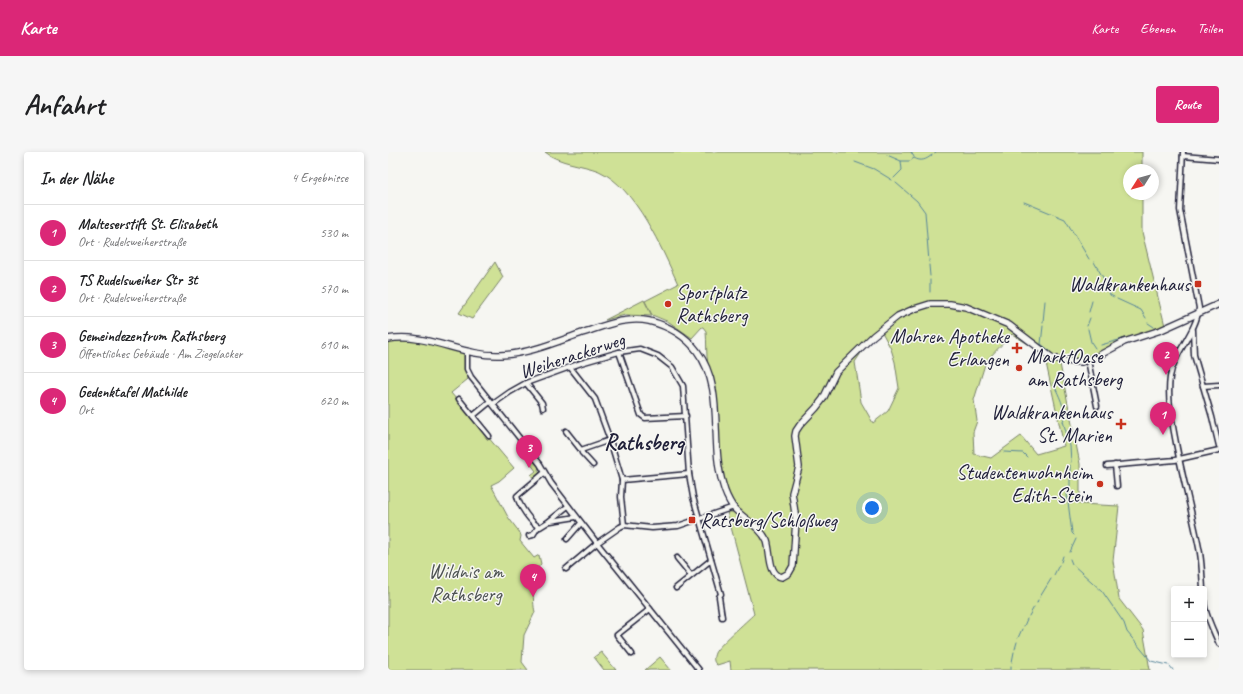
<!DOCTYPE html>
<html lang="de">
<head>
<meta charset="utf-8">
<style>
	body { margin:0; font-family:Caveat,sans-serif; background:#f6f6f6; color:#202124 }
	.controls { position:absolute; right:12px; bottom:12px; display:grid; overflow:hidden; border-radius:4px; box-shadow:0 2px 6px #0003 }
	.controls button { width:36px; height:36px; display:grid; place-items:center; padding:0; border:0; border-bottom:1px solid #e0e0e0; background:#fff; color:#202124; font:20px sans-serif }
	.compass { position:absolute; left:735px; top:12px; width:36px; height:36px; border-radius:50%; background:#fff; box-shadow:0 2px 6px #0003; rotate:233deg }
	.you { position:absolute; left:484px; top:356px; width:14px; height:14px; margin:-10px; border:3px solid #fff; border-radius:50%; background:#1a73e8; box-shadow:0 0 0 6px #1a73e833 }
	.badge { display:grid; place-items:center; width:26px; height:26px; border-radius:50%; background:#db2777; color:#fff; font-size:13px; font-weight:700 }
	.pin { position:absolute; translate:-50% -33px; filter:drop-shadow(0 1px 2px #0008) }
	.pin::after { content:''; position:absolute; top:21px; width:14px; height:12px; background:inherit; clip-path:polygon(0 0,100% 0,50% 100%) }
	.list { margin:0; padding:0; list-style:none }
	h2 { display:flex; justify-content:space-between; align-items:center; height:52px; margin:0; padding:0 16px; font-size:17px }
	h2 small { font-size:13px; font-weight:400; color:#757577 }
	.list li { display:grid; grid-template-columns:26px 1fr auto; gap:12px; align-items:center; box-sizing:border-box; height:56px; padding:0 16px; border-top:1px solid #e0e0e0 }
	.list b { display:block; font-size:15px; white-space:nowrap }
	.list p { margin:0; font-size:13px; white-space:nowrap; color:#757577 }
	.list em { font-size:13px; font-style:normal; color:#757577 }
	.map { position:relative; flex:none; width:831px; height:518px; overflow:hidden; border-radius:4px }
	header { display:flex; align-items:center; gap:24px; box-sizing:border-box; height:56px; padding:0 20px; background:#db2777; color:#fff }
	header strong { font-size:19px }
	nav { display:flex; gap:22px; margin-inline-start:auto; font-size:14px }
	.intro { display:flex; align-items:center; justify-content:space-between; box-sizing:border-box; height:96px; padding:0 24px }
	h1 { margin:0; font-size:28px }
	.button { padding:10px 18px; border-radius:4px; background:#db2777; color:#fff; font-size:14px; font-weight:700 }
	main { display:flex; gap:24px; padding:0 24px }
	aside { flex:1; background:#fff; border-radius:4px; box-shadow:0 2px 6px #0003 }
	.map>svg:first-child { display:block }
</style>
</head>
<body>
<header>
<strong>Karte</strong>
<nav><a>Karte</a><a>Ebenen</a><a>Teilen</a></nav>
</header>
<div class="intro"><h1>Anfahrt</h1><a class="button">Route</a></div>
<main>
<aside>
<h2>In der Nähe<small>4 Ergebnisse</small></h2>
<ul class="list">
<li><span class="badge">1</span><div><b>Malteserstift St. Elisabeth</b><p>Ort · Rudelsweiherstraße</p></div><em>530 m</em></li>
<li><span class="badge">2</span><div><b>TS Rudelsweiher Str 3t</b><p>Ort · Rudelsweiherstraße</p></div><em>570 m</em></li>
<li><span class="badge">3</span><div><b>Gemeindezentrum Rathsberg</b><p>Öffentliches Gebäude · Am Ziegelacker</p></div><em>610 m</em></li>
<li><span class="badge">4</span><div><b>Gedenktafel Mathilde</b><p>Ort</p></div><em>620 m</em></li>
</ul>
</aside>
<div class="map">
<svg width="831" height="518" viewBox="0 0 831 518">
	<rect width="100%" height="100%" fill="#f6f6f2"/>
	<filter id="ink" filterUnits="userSpaceOnUse"><feTurbulence type="fractalNoise" baseFrequency=".025" numOctaves="2"/><feDisplacementMap in="SourceGraphic" scale="8" xChannelSelector="R" yChannelSelector="G"/><feConvolveMatrix kernelMatrix="1 2 1 2 8 2 1 2 1" color-interpolation-filters="sRGB"/></filter>
	<g filter="url(#ink)">
		<g fill="#cfe196" stroke="#788268" fill-rule="evenodd">
			<path d="M157 0H754V18H741V42H754V80L778 178 743 189 720 200 680 211 672 212 692 312V352L731 354 725 409 731 447 755 478 762 518H343L342 509 329 513C325 510 325 506 327 501 329 495 359 469 366 462L339 360H345L348 354C327 325 333 286 329 252 328 239 322 226 320 213 318 202 319 190 318 179L315 175H314L304 186 281 170 264 163 257 149 290 132C274 97 248 36 211 19 193 12 172 12 157 0ZM493 180H494L503 197 507 210 511 236 500 259 485 271 473 250 467 210 477 195ZM624 182 648 197 658 211 676 294 648 302 633 284 603 306 586 302 585 280 589 269 586 248 598 209Z"/>
			<polygon points="107,110 115,125 84,167 71,161"/>
			<polygon points="256,148 264,164 237,163 217,168"/>
			<path d="M15 186 79 200 80 227 63 241 126 316 111 329 103 333 120 365 132 381 133 384 132 389 146 406 151 403 153 412C145 418 144 450 147 460L136 483 134 510 140 518H0V187Z"/>
			<polygon points="146,307 151,314 150,318 152,321 146,327 143,323 148,319 142,311"/>
			<polygon points="213,500 228,518 216,518 206,505"/>
			<polygon points="272,505 283,518 257,518"/>
		</g>
		<g fill="none" stroke-linecap="round" stroke-linejoin="round">
			<g stroke="#57859a" stroke-width="1">
				<polyline points="523,0 526,5"/>
				<polyline points="547,1 548,0"/>
				<polyline points="499,3 513,9"/>
				<polyline points="467,10 486,17 504,28"/>
				<path d="M506 26 514 18 513 9H522L526 6C533 10 538 8 544 3"/>
				<polyline points="508,31 529,49 537,60 541,110"/>
				<polyline points="636,50 677,67 701,107"/>
				<polyline points="706,110 717,129 722,143 726,145"/>
				<polyline points="541,113 542,124"/>
				<polyline points="542,128 542,140"/>
				<polyline points="729,147 753,158 758,166"/>
				<polyline points="701,160 704,149"/>
				<polyline points="655,170 657,149"/>
				<polyline points="760,171 766,175"/>
				<polyline points="655,174 653,192 662,199"/>
				<polyline points="699,174 702,166"/>
				<polyline points="700,177 703,190 707,196"/>
				<polyline points="752,182 769,176"/>
				<polyline points="713,193 745,184"/>
				<path d="M665 231C669 240 680 259 675 269L682 294 683 310"/>
				<polyline points="616,300 635,301 639,305"/>
				<polyline points="682,313 682,333 679,342 684,381 686,383"/>
				<polyline points="682,400 688,387"/>
				<polyline points="682,407 684,412 714,439 736,471 739,480 763,509 780,513"/>
				<polyline points="673,410 675,404"/>
				<polyline points="666,423 671,413"/>
				<polyline points="652,445 663,427"/>
				<polyline points="649,451 650,448"/>
				<polyline points="641,464 646,455"/>
				<polyline points="636,474 639,467"/>
				<polyline points="630,486 634,477"/>
				<polyline points="627,497 629,490"/>
				<polyline points="624,510 626,500"/>
				<polyline points="782,514 785,518"/>
				<polyline points="623,518 623,514"/>
			</g>
			<g stroke="#22223b" stroke-width="7">
				<g id="street">
					<path d="M795 0 792 58 811 156C808 181 786 200 782 225 779 248 784 269 788 291 795 328 805 364 812 401 815 419 814 438 817 456 820 468 826 480 831 492"/>
					<polyline points="795,4 831,7"/>
					<polyline points="805,178 806,203 824,265 831,294"/>
					<polyline points="79,200 79,217 83,225 152,312 163,331 209,391 311,518"/>
					<polyline points="231,200 253,263 257,266 298,264"/>
					<polyline points="700,208 709,254"/>
					<polyline points="182,215 207,247 222,288 234,328 233,345 236,373"/>
					<polyline points="138,231 154,251 155,256"/>
					<polyline points="815,234 831,233"/>
					<polyline points="71,247 101,284"/>
					<polyline points="105,252 122,240 138,231 193,211 231,200 252,197 270,204 284,215 295,234 301,322 305,345 333,442 331,445 334,465"/>
					<polyline points="85,264 102,250"/>
					<polyline points="178,279 193,298 222,288"/>
					<polyline points="193,298 194,301 205,313"/>
					<polyline points="727,313 729,334"/>
					<polyline points="719,314 787,308 831,298"/>
					<path d="M156 321 129 344C131 353 143 372 152 375L160 370 180 354"/>
					<polyline points="234,328 301,322"/>
					<polyline points="163,369 188,365"/>
					<polyline points="141,384 145,383 150,375"/>
					<polyline points="179,387 193,371"/>
					<polyline points="289,406 303,423"/>
					<polyline points="178,417 209,391 232,375 236,373 264,376 290,374 346,355"/>
					<polyline points="288,436 323,408"/>
					<polyline points="244,502 229,483 262,457"/>
				</g>
			</g>
			<g stroke="#22223b" stroke-width="8">
				<path id="secondary" d="M0 187C39 180 74 205 113 203 140 202 168 190 194 181 216 174 238 164 261 169 281 174 297 183 309 199 338 238 321 289 335 333 337 341 341 349 345 355 355 367 372 374 379 389 383 401 380 423 394 425L401 421 405 414 408 368 404 341 411 315 407 284 408 279 412 273 428 256 435 247 448 220 485 184 510 164 526 157 542 152H562L578 155 621 173 663 205 676 209 693 210 708 205 736 190 773 178 831 152"/>
			</g>
			<use href="#street" stroke="#f6f6f2" stroke-width="4"/>
			<use href="#secondary" stroke="#f6f6f2" stroke-width="5.5"/>
		</g>
	</g>
	<g fill="#c8321e" stroke="#f6f6f2" stroke-width="1.5">
		<rect x="806" y="128" width="8" height="8" rx="2"/>
		<circle cx="280" cy="152" r="4"/>
		<path d="M627 190h4v4h4v4h-4v4h-4v-4h-4v-4h4z"/>
		<circle cx="631" cy="216" r="4"/>
		<path d="M731 266h4v4h4v4h-4v4h-4v-4h-4v-4h4z"/>
		<circle cx="712" cy="332" r="4"/>
		<rect x="300" y="364" width="8" height="8" rx="2"/>
	</g>
	<g text-anchor="middle" stroke-width="3" stroke-linejoin="round" paint-order="stroke">
		<g font-size="20" fill="#22223b" stroke="#f6f6f2" text-anchor="end">
			<text x="802" y="139">Waldkrankenhaus</text>
			<text x="288" y="147" text-anchor="start">Sportplatz<tspan x="288" dy="23">Rathsberg</tspan></text>
			<text x="621" y="191">Mohren Apotheke<tspan x="621" dy="23">Erlangen</tspan></text>
			<text x="639" y="211" text-anchor="start">MarktOase<tspan x="639" dy="23">am Rathsberg</tspan></text>
			<text x="724" y="267">Waldkrankenhaus<tspan x="724" dy="23">St. Marien</tspan></text>
			<text x="704" y="327">Studentenwohnheim<tspan x="704" dy="23">Edith-Stein</tspan></text>
			<text x="312" y="375" text-anchor="start">Ratsberg/Schloßweg</text>
		</g>
		<g font-size="20" fill="#22223b" stroke="#f6f6f2">
			<text transform="translate(184 203) rotate(-18)" y="7">Weiherackerweg</text>
		</g>
		<g font-size="20" fill="#4d5252" stroke="#f6f6f2">
			<text x="78" y="426">Wildnis am<tspan x="78" dy="23">Rathsberg</tspan></text>
		</g>
		<g font-size="22" font-weight="bold" fill="#22223b" stroke="#f6f6f2">
			<text x="256" y="298">Rathsberg</text>
		</g>
	</g>
</svg>
<div class="controls">
<button>+</button>
<button>−</button>
</div>
<svg class="compass" viewBox="-18 -18 36 36"><path d="M0-13l5 13h-10z" fill="#e53935"/><path d="M0 13l5-13h-10z" fill="#757577"/></svg>
<div class="you"></div>
<div class="pin badge" style="left:775px;top:283px">1</div>
<div class="pin badge" style="left:778px;top:223px">2</div>
<div class="pin badge" style="left:141px;top:316px">3</div>
<div class="pin badge" style="left:145px;top:445px">4</div>
</div>
</main>
</body>
</html>
